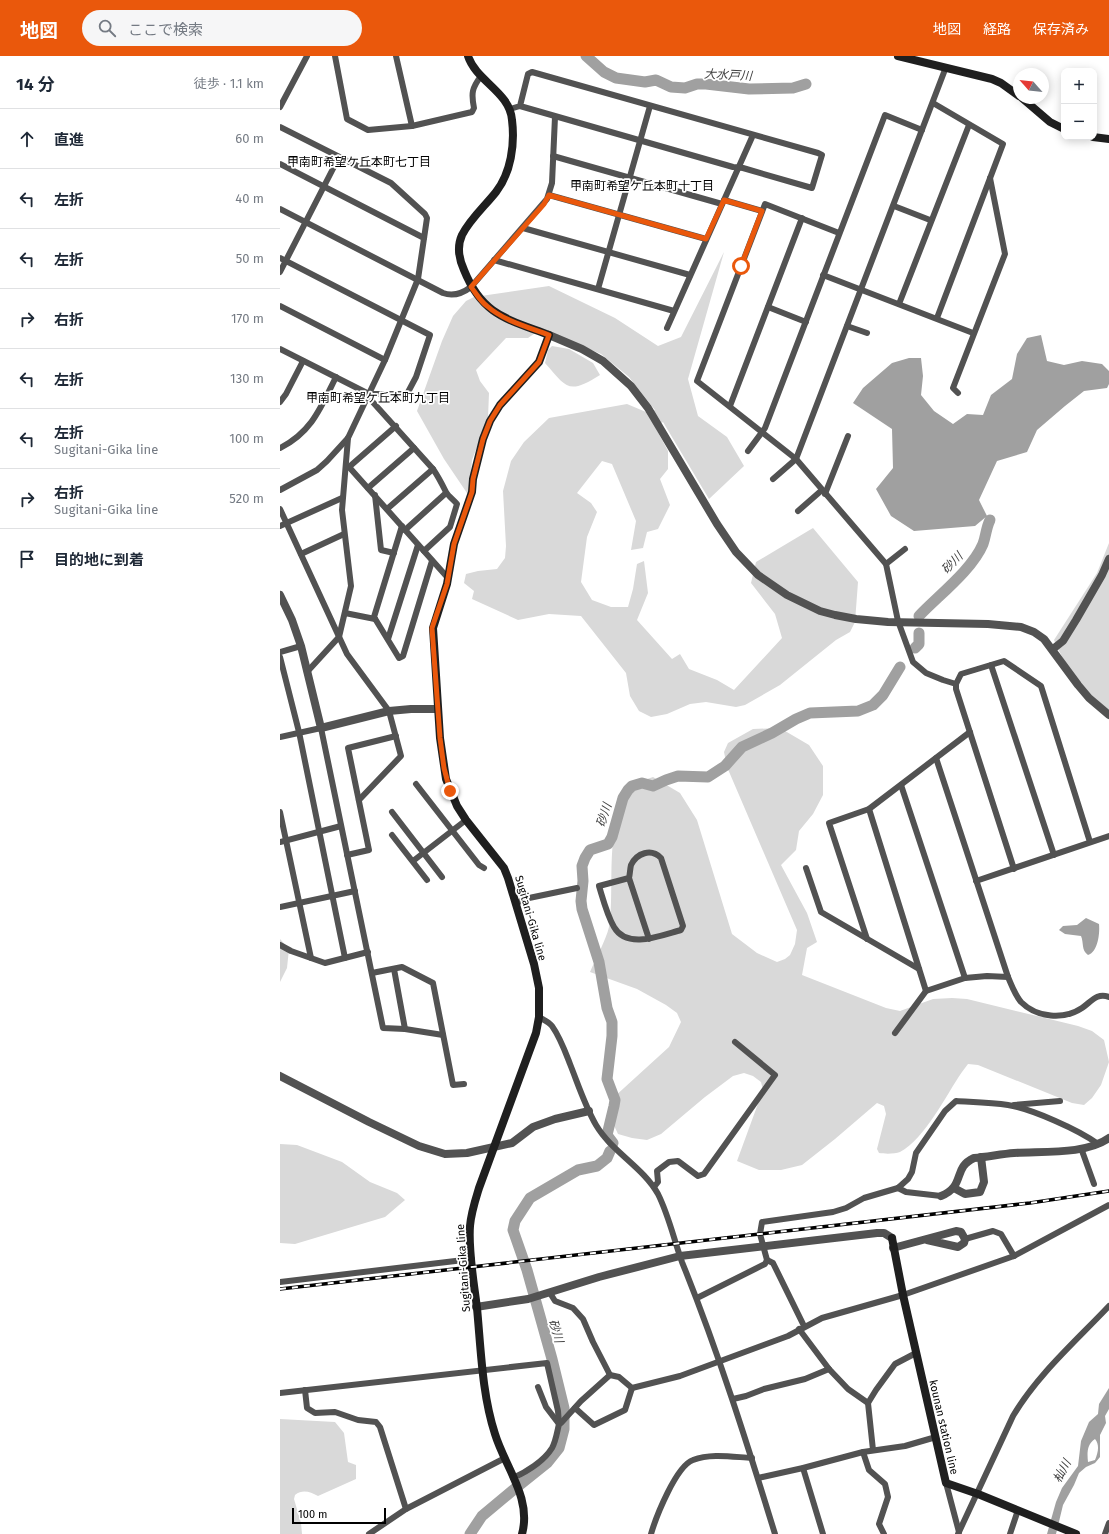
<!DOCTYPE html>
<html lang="ja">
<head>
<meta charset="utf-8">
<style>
	body { margin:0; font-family:"Fira Sans","Noto Sans JP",sans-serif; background:#f6f6f7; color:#1f2937 }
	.controls { position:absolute; right:12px; top:12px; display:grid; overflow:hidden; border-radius:8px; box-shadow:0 2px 10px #0003 }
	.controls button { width:36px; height:36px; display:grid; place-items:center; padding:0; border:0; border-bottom:1px solid #e0e1e3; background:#fff; color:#1f2937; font:20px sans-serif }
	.compass { position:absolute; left:733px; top:12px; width:36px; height:36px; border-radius:50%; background:#fff; box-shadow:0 2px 10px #0003; rotate:297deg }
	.scale { position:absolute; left:12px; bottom:10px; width:94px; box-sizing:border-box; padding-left:4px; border:2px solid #000; border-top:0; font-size:11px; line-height:14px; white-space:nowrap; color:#000; -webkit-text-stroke:3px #fff; paint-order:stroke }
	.stop { position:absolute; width:12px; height:12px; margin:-9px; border:3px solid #ea580c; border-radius:50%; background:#fff }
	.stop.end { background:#ea580c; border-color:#fff; box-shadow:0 1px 4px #0008 }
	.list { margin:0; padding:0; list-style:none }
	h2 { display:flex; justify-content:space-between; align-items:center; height:52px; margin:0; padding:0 16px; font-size:17px }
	h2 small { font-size:13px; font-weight:400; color:#747a83 }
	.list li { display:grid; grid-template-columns:26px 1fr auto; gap:12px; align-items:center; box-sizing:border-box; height:60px; padding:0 16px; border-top:1px solid #e0e1e3 }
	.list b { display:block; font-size:15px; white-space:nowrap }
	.list p { margin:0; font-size:13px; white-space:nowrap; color:#747a83 }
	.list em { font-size:13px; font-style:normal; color:#747a83 }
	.icon { flex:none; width:22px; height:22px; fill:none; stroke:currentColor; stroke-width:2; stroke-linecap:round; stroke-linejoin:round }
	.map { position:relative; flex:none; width:829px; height:1478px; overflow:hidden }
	header { display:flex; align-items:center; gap:24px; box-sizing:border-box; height:56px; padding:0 20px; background:#ea580c; color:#fff }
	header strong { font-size:19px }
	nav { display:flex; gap:22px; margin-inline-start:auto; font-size:14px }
	.search { width:280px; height:36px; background:#f6f6f7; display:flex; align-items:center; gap:10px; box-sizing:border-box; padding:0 14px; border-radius:22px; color:#747a83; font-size:15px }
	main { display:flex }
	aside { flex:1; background:#fff }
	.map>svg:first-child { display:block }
</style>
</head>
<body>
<header>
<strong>地図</strong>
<div class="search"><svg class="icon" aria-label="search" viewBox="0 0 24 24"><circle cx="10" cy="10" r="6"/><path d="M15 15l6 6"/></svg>ここで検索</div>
<nav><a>地図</a><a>経路</a><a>保存済み</a></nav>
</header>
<main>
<aside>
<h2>14 分<small>徒歩 · 1.1 km</small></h2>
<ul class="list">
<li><svg class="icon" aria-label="ahead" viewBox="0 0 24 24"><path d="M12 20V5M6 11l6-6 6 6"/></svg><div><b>直進</b></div><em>60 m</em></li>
<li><svg class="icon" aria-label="left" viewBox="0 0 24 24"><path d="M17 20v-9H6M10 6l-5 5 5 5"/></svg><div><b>左折</b></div><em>40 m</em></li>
<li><svg class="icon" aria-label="left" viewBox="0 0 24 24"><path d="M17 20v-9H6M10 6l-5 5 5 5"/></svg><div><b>左折</b></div><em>50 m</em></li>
<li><svg class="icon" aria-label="right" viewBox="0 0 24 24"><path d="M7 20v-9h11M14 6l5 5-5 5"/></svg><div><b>右折</b></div><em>170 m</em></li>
<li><svg class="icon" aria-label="left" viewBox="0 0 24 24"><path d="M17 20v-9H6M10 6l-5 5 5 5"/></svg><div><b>左折</b></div><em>130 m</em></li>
<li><svg class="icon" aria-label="left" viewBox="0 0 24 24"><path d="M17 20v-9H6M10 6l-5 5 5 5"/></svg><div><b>左折</b><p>Sugitani-Gika line</p></div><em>100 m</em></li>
<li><svg class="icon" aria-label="right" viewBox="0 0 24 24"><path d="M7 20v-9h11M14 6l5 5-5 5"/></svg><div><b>右折</b><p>Sugitani-Gika line</p></div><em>520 m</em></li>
<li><svg class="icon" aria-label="arrive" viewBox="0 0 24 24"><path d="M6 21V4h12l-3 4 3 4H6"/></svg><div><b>目的地に到着</b></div></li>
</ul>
</aside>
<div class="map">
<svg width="829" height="1478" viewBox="0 0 829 1478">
	<rect width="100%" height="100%" fill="#fff"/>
	<g fill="#d9d9d9">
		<polygon points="444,196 408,323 418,360 447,381 464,410 429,443 383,366 375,371 388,395 388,413 380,423 390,449 378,473 367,476 363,492 351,494 356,465 332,408 322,405 297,437 311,447 317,456 307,481 301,526 312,544 331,551 348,551 353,533 357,508 364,505 368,537 357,564 392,603 400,598 409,613 437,624 454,634 502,582 495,558 471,527 476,506 533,472 578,526 575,566 570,576 556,584 500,629 465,649 456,651 426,646 410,648 387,658 371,661 359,655 350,640 346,617 301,560 269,558 238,564 192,543 194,535 184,527 186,518 198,515 217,513 225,502 226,490 223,435 231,405 244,386 269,362 347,348 366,356 375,354 349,321 321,298 261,273 248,282 226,282 196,314 200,325 209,337 208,362 192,404 189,440 164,403 137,355 162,285 173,260 186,245 194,241 269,230 335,262 378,290 401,281"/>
		<path d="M272 290 289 293 313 307 320 319C288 339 287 332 265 307L268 294Z"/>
		<path d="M829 487V654C806 637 785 611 774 584L817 517Z"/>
		<path d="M500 672 529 689 543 710V739L533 758 519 775 516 794 501 809 527 857 537 886 527 892 522 919 606 952 620 955 653 943 672 942 687 943 798 970 812 975 824 984 829 1006 821 1029 812 1042 804 1049 792 1047 698 1009 688 1008 682 1016C666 1039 645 1083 620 1096 615 1098 605 1098 599 1097L597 1093 606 1058 604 1050 597 1047 555 1083 522 1109 501 1114H479L457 1105 483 1034 481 1026 473 1020 464 1017 453 1020 425 1041 381 1078 367 1084 352 1082 338 1078 331 1063 329 1050 333 1042 389 991 401 966 397 957 386 949 357 933 310 916C315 904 326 884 329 871 337 827 317 738 373 721L400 737 417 764 452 878 477 897 497 906 505 903 510 899 515 888 517 874 447 711 444 696 448 687 473 673Z"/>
		<polygon points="0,883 9,893 7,912 0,926"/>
		<polygon points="0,1088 17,1089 62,1106 90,1126 117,1137 125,1144 105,1161 15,1188 0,1187"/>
		<path d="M0 1363 55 1366 64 1377 68 1406 76 1409V1423L38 1440C30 1436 23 1433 15 1439L14 1443 21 1467 22 1478H0Z"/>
	</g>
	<g fill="#a0a0a0" fill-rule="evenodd">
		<polygon points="761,279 767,305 784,309 802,305 822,308 829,315 829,328 827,332 804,335 785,350 757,374 747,396 717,405 699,444 707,460 695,470 634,475 611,460 596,433 613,412 612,373 573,347 583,332 612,307 629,302 641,302 643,320 641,339 654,355 673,368 687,358 703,359 711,339 732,323 737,298 747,282"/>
		<path d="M806 862 819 868C820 877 818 896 808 899 801 894 804 887 801 880L785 878 779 874 783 870 797 869Z"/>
		<path d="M829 1332V1353L825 1360 826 1367 820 1379V1401L815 1407 806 1411 799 1417 794 1429 783 1449 776 1478H767L776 1446 782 1432 798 1410 801 1385 809 1366 818 1358 819 1348ZM815 1383C820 1389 818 1397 815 1404L808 1406C807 1397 807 1388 815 1383Z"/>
	</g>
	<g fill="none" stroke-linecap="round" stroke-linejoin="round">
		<g stroke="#a0a0a0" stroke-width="11">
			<polyline points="306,0 324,16 336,22 365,26 376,24 391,31 405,32 417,28 426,28 469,33 513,32 526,28"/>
			<path d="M639 560C659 539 692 514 703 488 706 480 706 472 710 464"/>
			<polyline points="635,592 639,588 639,577"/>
			<polyline points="333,1087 327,1079 334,1050 335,1044 327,1023 332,980 332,966 327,952 319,906 302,853 301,845 303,825 302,810 305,802 310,794 328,788 332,781 343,742 348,734 352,730 362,727 373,730 386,724 398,720 428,721 445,710 462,691 492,677 516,663 530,657 578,655 593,649 603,639 620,611"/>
			<polyline points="190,1478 202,1460 232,1435 267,1407 279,1392 284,1373 284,1352 272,1303 247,1214 233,1174 235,1165 250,1142 298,1114 317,1110 327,1102 330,1095"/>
		</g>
		<g stroke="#525252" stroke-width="6">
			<path d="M55 0 67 63 88 74 132 70 192 56 194 52C191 37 192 32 201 20"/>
			<polyline points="116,0 132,70"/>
			<polyline points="653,47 723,88 657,262"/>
			<polyline points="0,51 27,0"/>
			<polyline points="230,53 240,50 453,111 463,112 532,132 542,99 538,97 252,16 248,18 240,50"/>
			<polyline points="0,71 111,127 145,158 147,162 138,223 105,304 68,382 47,405 37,414 0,434"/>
			<polyline points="273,100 442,148"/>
			<polyline points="0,108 144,182"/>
			<polyline points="269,139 426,183"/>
			<polyline points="444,144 482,155"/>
			<polyline points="614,150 650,164"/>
			<path d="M0 153 163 237C174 241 183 237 191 231L267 143 272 127 275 61"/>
			<polyline points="243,172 410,219"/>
			<polyline points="559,177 485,148 417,325 516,403 606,508 618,565 633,606 646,617 663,624 676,628"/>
			<polyline points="0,202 150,279 136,321 127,338 89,338 0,293"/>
			<polyline points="214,204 394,255"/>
			<polyline points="0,216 59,101"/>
			<polyline points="543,219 693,277"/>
			<polyline points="318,233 370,50"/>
			<polyline points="619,248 689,69"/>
			<polyline points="0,250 105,304"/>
			<polyline points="488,251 526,266"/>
			<polyline points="567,270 587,277"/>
			<polyline points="387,272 473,79"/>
			<polyline points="678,337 673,332 725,198 710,122"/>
			<path d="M89 338 90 343 153 413C158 420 162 428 166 436 168 440 174 444 177 448L170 471 144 495"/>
			<polyline points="0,346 6,338 23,305"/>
			<polyline points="450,350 522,162"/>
			<path d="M0 392C32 376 41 351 56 321"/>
			<polyline points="468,395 485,372 605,59 642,74"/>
			<polyline points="66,410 69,411 168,522"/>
			<polyline points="69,411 116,370"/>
			<polyline points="493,423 516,403 666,11"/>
			<polyline points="88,432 134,392"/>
			<polyline points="545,438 568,380"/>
			<polyline points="95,439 101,494 114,497"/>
			<polyline points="0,453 67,598 109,655 121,700 79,744"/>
			<polyline points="107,453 153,413"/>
			<polyline points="518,455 542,434"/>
			<polyline points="0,470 62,442"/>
			<polyline points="122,470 94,561 119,602 123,600 152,505"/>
			<polyline points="125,474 166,437"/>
			<polyline points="21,498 64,478"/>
			<polyline points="606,508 625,493"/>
			<polyline points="65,557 95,563"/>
			<polyline points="108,583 138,489"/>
			<polyline points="0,596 21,590"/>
			<polyline points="0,601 19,676 65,902"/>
			<polyline points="711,609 774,799"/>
			<polyline points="27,616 59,581 71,530 62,454 68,382"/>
			<polyline points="0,681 41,672 103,972 125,973 163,979"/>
			<path d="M656 702 728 921C732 930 735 939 741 946 757 962 784 964 802 952 811 946 817 936 829 941"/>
			<polyline points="136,728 199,809 204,812"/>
			<polyline points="589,753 646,935"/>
			<polyline points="0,756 31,902"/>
			<polyline points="112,756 162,821"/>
			<polyline points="112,779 147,824"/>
			<polyline points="0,786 61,770"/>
			<polyline points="67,799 89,794 68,692 116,680"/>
			<polyline points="133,805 186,764"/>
			<polyline points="526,812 541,856 639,913"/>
			<polyline points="734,813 676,633 676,628 681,618 724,605 761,630 810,786"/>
			<path d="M349 822 319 830C323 843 327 859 334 871 347 894 382 879 401 874L403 870 381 802C371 792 357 797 351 809 350 813 350 818 349 822L369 883"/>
			<polyline points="696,825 829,780"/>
			<polyline points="236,847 249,842 297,832"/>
			<polyline points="0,851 75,835"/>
			<polyline points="587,883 549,767 589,753 690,676"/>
			<polyline points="0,889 11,895 45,907 88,896"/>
			<polyline points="114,913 125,973"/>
			<polyline points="92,917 122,911 153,927 173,1029 184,1028"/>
			<polyline points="685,922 707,920 728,921"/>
			<path d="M259 961C264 964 269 966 272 970 280 981 285 995 290 1008 298 1028 305 1050 316 1069 332 1096 363 1111 378 1138 389 1160 394 1184 402 1206 438 1295 467 1387 495 1478"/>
			<polyline points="615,977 646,935 685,922 621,729"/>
			<polyline points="734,1049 780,1045"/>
			<polyline points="801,1092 814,1128"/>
			<polyline points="374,1131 378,1126 377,1115 389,1106 398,1105 418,1120 424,1118 495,1019 455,986"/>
			<polyline points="618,1132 626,1136 661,1140"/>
			<polyline points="685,1183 713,1175 721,1178 734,1200"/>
			<polyline points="487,1204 493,1207 524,1270"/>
			<polyline points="0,1226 192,1203"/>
			<polyline points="270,1237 275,1245 293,1252 303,1263 313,1286 330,1319"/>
			<path d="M417 1242 485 1208 487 1204 480 1178 482 1166 553 1156 566 1152 584 1142 618 1132 628 1123 632 1116 636 1097 665 1055 676 1045C693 1046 711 1046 728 1049 752 1053 799 1074 818 1088"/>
			<polyline points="519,1273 549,1313 568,1333 588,1347"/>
			<polyline points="258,1331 266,1351 279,1368"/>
			<polyline points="25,1334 27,1352 35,1357 55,1356 78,1364 96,1366 100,1371 126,1453"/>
			<polyline points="0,1337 267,1307 278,1355 279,1368"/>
			<polyline points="453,1343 466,1340 484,1333 525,1323 549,1313"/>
			<polyline points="295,1352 314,1369 345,1354 352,1332"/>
			<polyline points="593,1394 588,1347 596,1334 615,1308 636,1297"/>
			<polyline points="583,1396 589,1414 605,1428 608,1441 599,1468 604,1478"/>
			<polyline points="523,1412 543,1478"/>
			<path d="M233 1422C246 1416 264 1405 272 1392 276 1385 277 1376 279 1368L281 1367 301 1345 330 1319 339 1321 352 1332 400 1320 508 1280 542 1262 623 1239 734 1200 829 1149"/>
			<polyline points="478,1422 523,1412 583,1396 625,1390 656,1381"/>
			<polyline points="666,1427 679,1476"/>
			<polyline points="89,1478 126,1453 225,1402"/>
			<path d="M371 1478C376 1461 396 1410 413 1404 431 1397 453 1401 472 1402"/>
			<path d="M678 1478 733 1360C758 1318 796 1285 829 1250"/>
			<polyline points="730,1478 738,1454"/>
			<polyline points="825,1478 829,1467"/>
		</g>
		<g stroke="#525252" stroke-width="8">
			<polyline points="269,279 302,293 323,305 351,330 368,352 437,468 456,496 478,519 507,539 540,555 555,559 576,563 608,566 708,568 741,571 754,576 764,583 798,629 809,642 829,659"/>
			<polyline points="0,539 12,564 21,590 41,672 109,655 131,653 158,653"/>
			<polyline points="773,593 783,585 796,564 822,519 829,503"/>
			<polyline points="0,1020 89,1066 139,1090 165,1098 187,1097 232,1087 253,1071 275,1063 309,1055"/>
			<polyline points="674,1132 685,1138 700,1136 704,1126 701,1101"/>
			<path d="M661 1140C686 1130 672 1112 694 1102 707 1101 721 1098 734 1097 762 1095 806 1099 829 1082"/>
			<polyline points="613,1192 676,1175 681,1176 685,1183 684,1187 678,1191 647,1184"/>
			<polyline points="196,1251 248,1243 319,1221 400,1200 597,1177 604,1177 612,1182"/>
		</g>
		<g stroke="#1f1f1f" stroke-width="8">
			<path d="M188 0C196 25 230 36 232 64 235 88 231 117 216 136 205 150 190 163 182 179 177 190 179 203 184 214 202 259 227 263 269 279L259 306 220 349 210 365 203 383 193 423 192 436 174 488 167 528 153 572 160 682 166 723 177 750 186 764 224 812 228 822 254 908 259 932V961L256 977 199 1132C195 1145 191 1157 190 1170 188 1195 194 1227 197 1252 201 1294 202 1338 215 1378 225 1411 252 1442 242 1478"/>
			<polyline points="618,0 712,23 721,27 739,40"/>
			<polyline points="742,42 770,66 784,73"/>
			<polyline points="813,81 829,83"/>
			<polyline points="612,1182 623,1239 666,1427 698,1438 796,1478"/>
		</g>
		<g stroke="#000" stroke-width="3.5">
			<polyline id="rail" points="0,1233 750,1147 829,1135"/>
		</g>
		<use href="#rail" stroke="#fff" stroke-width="2" stroke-dasharray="6" stroke-linecap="butt"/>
	</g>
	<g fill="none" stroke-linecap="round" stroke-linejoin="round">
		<path stroke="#ea580c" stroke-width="5" d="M170 735 164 712 160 682 152 572 167 528 174 488 192 436 193 423 203 383 210 365 220 349 259 306 269 279C248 271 224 265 207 250 200 245 196 237 191 231L264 148 269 139 426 183 444 144 482 155 461 210"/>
	</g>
	<g text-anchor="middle" stroke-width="3.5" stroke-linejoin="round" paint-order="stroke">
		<g font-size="11" fill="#000" stroke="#fff">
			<text transform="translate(251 862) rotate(74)" y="4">Sugitani-Gika line</text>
			<text transform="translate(183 1212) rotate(-94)" y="4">Sugitani-Gika line</text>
			<text transform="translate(664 1371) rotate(77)" y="4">kounan station line</text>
		</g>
		<g font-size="12" font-style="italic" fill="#414141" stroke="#fff">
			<text transform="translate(448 19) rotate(3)" y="4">大水戸川</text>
			<text transform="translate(672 507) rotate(-46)" y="4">砂川</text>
			<text transform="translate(324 759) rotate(-72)" y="4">砂川</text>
			<text transform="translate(276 1275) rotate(74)" y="4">砂川</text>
			<text transform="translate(782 1415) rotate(-62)" y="4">杣川</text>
		</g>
		<g font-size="12" fill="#000" stroke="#fff">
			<text x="79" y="110">甲南町希望ケ丘本町七丁目</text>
			<text x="362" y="134">甲南町希望ケ丘本町十丁目</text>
			<text x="98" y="346">甲南町希望ケ丘本町九丁目</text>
		</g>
	</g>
</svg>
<div class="controls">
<button>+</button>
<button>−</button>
</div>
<svg class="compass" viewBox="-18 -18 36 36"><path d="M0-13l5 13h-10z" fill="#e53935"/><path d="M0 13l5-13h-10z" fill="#747a83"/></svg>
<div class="scale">100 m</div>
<div class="stop" style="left:461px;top:210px"></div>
<div class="stop end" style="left:170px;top:735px"></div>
</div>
</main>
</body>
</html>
